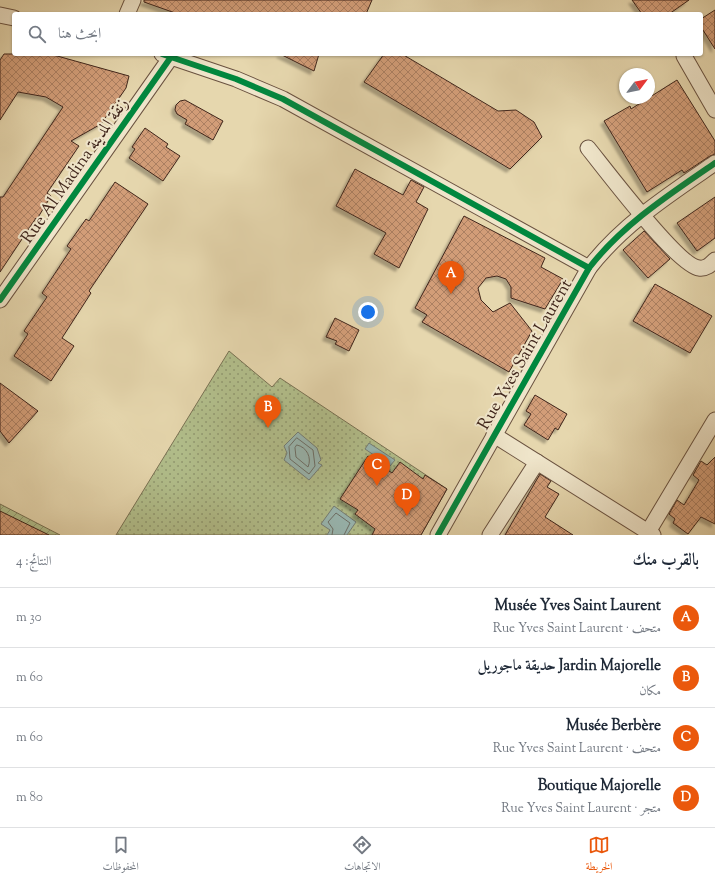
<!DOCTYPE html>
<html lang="ar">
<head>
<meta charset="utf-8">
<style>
	body { margin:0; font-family:"Sorts Mill Goudy",Amiri,serif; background:#f6f6f7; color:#1f2937; direction:rtl }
	.compass { position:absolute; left:619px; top:68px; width:36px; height:36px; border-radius:50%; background:#fff; box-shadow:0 1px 3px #0004; rotate:58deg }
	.you { position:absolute; left:368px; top:312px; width:14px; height:14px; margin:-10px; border:3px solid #fff; border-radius:50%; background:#1a73e8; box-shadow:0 0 0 6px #1a73e833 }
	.badge { display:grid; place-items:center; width:26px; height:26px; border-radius:50%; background:#ea580c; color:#fff; font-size:13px; font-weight:700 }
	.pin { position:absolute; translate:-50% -33px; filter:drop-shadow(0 1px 2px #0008) }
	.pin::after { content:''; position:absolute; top:21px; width:14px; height:12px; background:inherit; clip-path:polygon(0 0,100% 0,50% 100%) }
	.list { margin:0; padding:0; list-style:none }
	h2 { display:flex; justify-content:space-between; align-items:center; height:52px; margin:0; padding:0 16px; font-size:17px }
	h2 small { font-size:13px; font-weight:400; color:#747a83 }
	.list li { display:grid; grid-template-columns:26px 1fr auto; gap:12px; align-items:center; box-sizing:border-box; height:60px; padding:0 16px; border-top:1px solid #e0e1e3 }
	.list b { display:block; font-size:15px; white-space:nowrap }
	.list p { margin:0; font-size:13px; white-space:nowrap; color:#747a83 }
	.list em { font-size:13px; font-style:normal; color:#747a83 }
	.icon { flex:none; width:22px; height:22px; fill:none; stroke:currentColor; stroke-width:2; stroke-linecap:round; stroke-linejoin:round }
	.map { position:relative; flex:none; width:715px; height:535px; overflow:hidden; direction:ltr }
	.search { position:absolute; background:#fff; box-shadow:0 1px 3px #0004; left:12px; right:12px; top:12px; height:44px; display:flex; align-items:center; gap:10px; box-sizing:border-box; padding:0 14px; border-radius:4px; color:#747a83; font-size:15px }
	.sheet { height:292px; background:#fff }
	nav { display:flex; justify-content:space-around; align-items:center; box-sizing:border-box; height:56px; border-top:1px solid #e0e1e3; background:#fff; font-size:11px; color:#747a83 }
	nav a { display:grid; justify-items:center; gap:2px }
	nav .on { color:#ea580c }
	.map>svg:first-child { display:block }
</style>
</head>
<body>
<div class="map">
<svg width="715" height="535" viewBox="0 0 715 535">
	<defs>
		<pattern id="grass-dots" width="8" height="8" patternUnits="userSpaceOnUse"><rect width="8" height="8" fill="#b2bf8c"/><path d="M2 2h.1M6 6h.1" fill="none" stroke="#929b72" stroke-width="1.8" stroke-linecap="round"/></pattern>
		<pattern id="garden-furrows" width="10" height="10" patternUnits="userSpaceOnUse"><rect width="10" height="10" fill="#b2bf8c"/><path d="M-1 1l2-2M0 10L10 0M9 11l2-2" fill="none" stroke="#929b72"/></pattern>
		<pattern id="building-cross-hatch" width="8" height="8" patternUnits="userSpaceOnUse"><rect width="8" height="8" fill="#d29d78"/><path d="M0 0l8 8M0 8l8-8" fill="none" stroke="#ac8062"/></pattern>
		<filter id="shadow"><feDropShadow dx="-3.5" dy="3.5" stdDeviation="1" flood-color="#0004"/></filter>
	</defs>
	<rect width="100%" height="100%" fill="#e6d7ae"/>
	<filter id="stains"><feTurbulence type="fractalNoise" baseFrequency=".005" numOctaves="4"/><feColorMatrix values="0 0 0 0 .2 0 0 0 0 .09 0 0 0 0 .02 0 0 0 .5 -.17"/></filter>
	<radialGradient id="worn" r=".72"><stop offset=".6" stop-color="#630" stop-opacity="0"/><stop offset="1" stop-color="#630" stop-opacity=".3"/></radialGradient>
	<polygon fill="url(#grass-dots)" stroke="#797254" points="229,351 272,387 280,378 447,489 421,535 116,535"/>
	<polygon fill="url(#garden-furrows)" stroke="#797254" points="0,504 60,535 0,535"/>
	<g fill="#99b8b3" stroke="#757e77">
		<polygon points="298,432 317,448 321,460 318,463 322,465 309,480 284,460 287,453 284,446"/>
		<polygon points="369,443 395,460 390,466 365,449"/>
		<polygon points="334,506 356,522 347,535 327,535 330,530 321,524"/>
	</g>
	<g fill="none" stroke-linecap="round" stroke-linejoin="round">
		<g stroke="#6c6f68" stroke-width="1">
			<polygon points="297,438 313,450 315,466 309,474 290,459 289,447"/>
			<path d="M297 445C307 447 312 458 308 467L296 457 295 448Z"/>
			<polyline points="332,535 333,529 328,522 336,513 350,523 344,535"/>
		</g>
	</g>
	<g fill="url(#building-cross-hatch)" stroke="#40261c" filter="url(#shadow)">
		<polygon points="144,0 372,0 366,14 178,14 144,2"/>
		<polygon points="632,0 689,0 669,14 642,14"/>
		<polygon points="715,10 715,49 701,27 701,19"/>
		<polygon points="4,54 50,54 129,76 126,88 101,124 71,141 79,146 47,193 51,196 37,219 36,218 0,272 0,197 3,197 63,107 46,97 18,92 0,120 0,60"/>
		<polygon points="280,54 319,54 314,71"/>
		<polygon points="384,54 402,54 498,111 516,110 534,122 542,137 510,169 364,82"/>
		<polygon points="677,80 715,141 715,154 710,156 684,173 682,170 647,192 604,121 630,106 631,109"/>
		<polygon points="185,100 223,121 213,140 185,124 187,120 177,114 175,110 176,105 180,101"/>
		<polygon points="145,128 168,144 166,147 180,156 163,181 129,158 135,149 132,147"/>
		<polygon points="355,169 403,195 411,180 424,187 416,202 428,209 399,268 374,254 386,233 336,206"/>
		<polygon points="115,182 148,204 89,291 91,293 62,338 74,346 51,381 14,356 28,334 24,331 47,297 42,293 71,249 67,246 86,219 89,221"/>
		<polygon points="715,197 715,238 697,251 677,223"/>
		<polygon points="464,216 545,258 541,267 563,279 545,309 511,298 511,287 506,279 497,276 486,278 478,288 481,300 493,312 510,303 532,331 509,372 422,322 427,315 415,308"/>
		<polygon points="644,231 670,259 648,278 623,250"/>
		<polygon points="655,284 712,316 690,353 633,321"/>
		<polygon points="335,318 359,330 349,351 335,344 337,341 326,337"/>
		<polygon points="0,383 38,411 9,443 0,431"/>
		<polygon points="535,395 567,414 558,430 555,428 548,440 524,425 531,414 526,411"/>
		<polygon points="368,456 392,473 400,462 423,479 425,475 447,489 421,535 372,535 375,529 355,514 358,510 340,499"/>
		<polygon points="715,457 715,524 701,517 688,534 673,523 675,519 669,514 677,500 684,505 699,480 693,475 701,461 707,465"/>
		<polygon points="540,474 551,481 547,487 559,494 545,517 573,535 505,535"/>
		<polygon points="0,511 49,535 0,535"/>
	</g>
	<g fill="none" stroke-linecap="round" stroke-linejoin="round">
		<g stroke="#6a5240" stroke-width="17">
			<g id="minor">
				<polyline points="127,14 133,0"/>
				<polyline points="0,15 14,18"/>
				<polyline points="162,54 236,79 283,99 589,268"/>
				<polyline points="684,56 715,110"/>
				<path d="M588 148C605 169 678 266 699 268 706 269 710 265 715 260"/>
				<polyline points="0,300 171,57"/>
				<polyline points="494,435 653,535"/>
				<polyline points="648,532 715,420"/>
				<path d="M438 535 589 268C623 224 670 194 715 163"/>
				<polyline points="490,535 537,462"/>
			</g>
		</g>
		<use href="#minor" stroke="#efe5ca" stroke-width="15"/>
		<g stroke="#efe5ca" stroke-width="8">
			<g id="cycleway">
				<polyline points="162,54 236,79 283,99 589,268"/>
				<polyline points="0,300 171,57"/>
				<path d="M438 535 589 268C623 224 670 194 715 163"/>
			</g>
		</g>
		<use href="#cycleway" stroke="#00873e" stroke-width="6"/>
	</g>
	<g text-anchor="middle" stroke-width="4" stroke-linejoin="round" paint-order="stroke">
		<g font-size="17" fill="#40261c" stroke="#efe5ca">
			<text transform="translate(74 170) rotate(-55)" y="6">Rue Al Madina زنقة المدينة</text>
			<text transform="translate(524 354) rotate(-60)" y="6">Rue Yves Saint Laurent</text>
		</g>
	</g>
	<rect width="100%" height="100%" filter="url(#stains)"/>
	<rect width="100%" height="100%" fill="url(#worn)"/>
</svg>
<svg class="compass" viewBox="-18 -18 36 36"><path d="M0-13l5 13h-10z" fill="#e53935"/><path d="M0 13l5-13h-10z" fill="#747a83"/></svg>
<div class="you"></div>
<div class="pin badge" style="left:451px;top:294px">A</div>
<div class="pin badge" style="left:268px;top:428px">B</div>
<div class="pin badge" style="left:377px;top:486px">C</div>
<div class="pin badge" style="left:407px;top:516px">D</div>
<div class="search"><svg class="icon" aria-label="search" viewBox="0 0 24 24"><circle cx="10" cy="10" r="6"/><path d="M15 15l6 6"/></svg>ابحث هنا</div>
</div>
<section class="sheet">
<h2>بالقرب منك<small>النتائج: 4</small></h2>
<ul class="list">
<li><span class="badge">A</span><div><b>Musée Yves Saint Laurent</b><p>متحف · Rue Yves Saint Laurent</p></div><em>30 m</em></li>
<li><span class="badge">B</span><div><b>Jardin Majorelle حديقة ماجوريل</b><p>مكان</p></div><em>60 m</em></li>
<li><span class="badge">C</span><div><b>Musée Berbère</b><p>متحف · Rue Yves Saint Laurent</p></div><em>60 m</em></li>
<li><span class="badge">D</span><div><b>Boutique Majorelle</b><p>متجر · Rue Yves Saint Laurent</p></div><em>80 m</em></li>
</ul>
</section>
<nav>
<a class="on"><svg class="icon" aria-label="map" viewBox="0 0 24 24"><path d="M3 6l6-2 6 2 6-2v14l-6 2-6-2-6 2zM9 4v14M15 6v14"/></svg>الخريطة</a>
<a><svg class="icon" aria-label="directions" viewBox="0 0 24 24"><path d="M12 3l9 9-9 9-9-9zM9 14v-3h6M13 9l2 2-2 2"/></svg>الاتجاهات</a>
<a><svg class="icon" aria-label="saved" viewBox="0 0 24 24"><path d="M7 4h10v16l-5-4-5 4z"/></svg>المحفوظات</a>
</nav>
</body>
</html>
